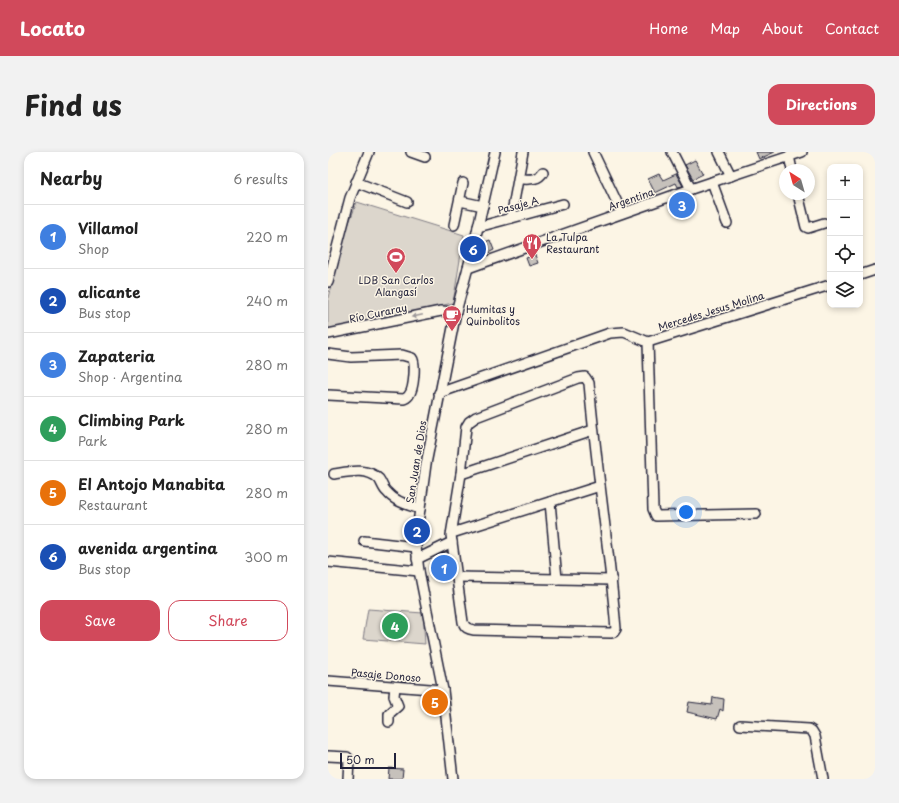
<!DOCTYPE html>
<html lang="en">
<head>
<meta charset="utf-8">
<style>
	body { margin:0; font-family:"Playpen Sans",sans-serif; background:#f2f2f2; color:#222 }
	.controls { position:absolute; right:12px; top:12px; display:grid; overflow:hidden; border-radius:8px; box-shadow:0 2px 6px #0003 }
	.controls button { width:36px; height:36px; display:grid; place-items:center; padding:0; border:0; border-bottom:1px solid #e0e0e0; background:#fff; color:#222; font:20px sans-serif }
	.compass { position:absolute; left:451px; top:12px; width:36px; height:36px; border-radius:50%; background:#fff; box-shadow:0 2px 6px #0003; rotate:323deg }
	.scale { position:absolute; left:12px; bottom:10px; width:56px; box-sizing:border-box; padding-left:4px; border:2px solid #22223b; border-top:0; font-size:11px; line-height:14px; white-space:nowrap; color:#22223b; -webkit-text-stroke:3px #fcf5e5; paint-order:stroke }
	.you { position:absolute; left:358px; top:360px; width:14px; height:14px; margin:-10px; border:3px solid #fff; border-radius:50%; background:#1a73e8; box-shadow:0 0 0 6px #1a73e833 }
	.badge { display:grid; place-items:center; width:26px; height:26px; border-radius:50%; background:#d1495b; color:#fff; font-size:13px; font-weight:700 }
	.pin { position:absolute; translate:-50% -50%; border:2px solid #fff; box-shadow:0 1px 4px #0006 }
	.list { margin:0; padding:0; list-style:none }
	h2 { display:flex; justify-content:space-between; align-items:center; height:52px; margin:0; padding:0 16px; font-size:17px }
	h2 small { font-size:13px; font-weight:400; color:#767676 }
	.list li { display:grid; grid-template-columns:26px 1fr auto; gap:12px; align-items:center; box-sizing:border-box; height:64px; padding:0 16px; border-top:1px solid #e0e0e0 }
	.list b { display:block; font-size:15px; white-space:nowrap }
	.list p { margin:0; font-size:13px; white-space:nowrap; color:#767676 }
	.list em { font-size:13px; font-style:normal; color:#767676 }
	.actions { display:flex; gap:8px; padding:12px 16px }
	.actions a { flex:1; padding:9px 0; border:1px solid #d1495b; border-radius:12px; text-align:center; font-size:14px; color:#d1495b }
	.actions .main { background:#d1495b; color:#fff }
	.icon { flex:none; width:22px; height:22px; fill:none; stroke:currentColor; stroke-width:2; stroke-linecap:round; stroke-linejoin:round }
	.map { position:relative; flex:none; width:547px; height:627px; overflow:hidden; border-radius:12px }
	header { display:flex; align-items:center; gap:24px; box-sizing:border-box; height:56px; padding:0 20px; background:#d1495b; color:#fff }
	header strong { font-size:19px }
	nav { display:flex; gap:22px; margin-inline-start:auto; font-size:14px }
	.intro { display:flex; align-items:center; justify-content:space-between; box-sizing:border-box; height:96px; padding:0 24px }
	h1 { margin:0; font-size:28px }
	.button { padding:10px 18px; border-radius:12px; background:#d1495b; color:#fff; font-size:14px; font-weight:700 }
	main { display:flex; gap:24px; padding:0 24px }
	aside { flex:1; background:#fff; border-radius:12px; box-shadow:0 2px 6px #0003 }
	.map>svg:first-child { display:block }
</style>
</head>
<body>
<header>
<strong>Locato</strong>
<nav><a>Home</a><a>Map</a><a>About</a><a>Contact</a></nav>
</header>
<div class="intro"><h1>Find us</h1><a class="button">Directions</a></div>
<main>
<aside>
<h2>Nearby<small>6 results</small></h2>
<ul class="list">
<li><span class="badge" style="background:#3f7fe0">1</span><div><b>Villamol</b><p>Shop</p></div><em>220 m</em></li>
<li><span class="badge" style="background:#1a4fb4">2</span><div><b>alicante</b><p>Bus stop</p></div><em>240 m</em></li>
<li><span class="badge" style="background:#3f7fe0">3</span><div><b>Zapateria</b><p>Shop · Argentina</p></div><em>280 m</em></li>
<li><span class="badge" style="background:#2e9e5b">4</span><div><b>Climbing Park</b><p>Park</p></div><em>280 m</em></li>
<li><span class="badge" style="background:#e8710a">5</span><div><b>El Antojo Manabita</b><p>Restaurant</p></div><em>280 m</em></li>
<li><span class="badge" style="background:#1a4fb4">6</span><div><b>avenida argentina</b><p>Bus stop</p></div><em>300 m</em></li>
</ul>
<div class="actions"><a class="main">Save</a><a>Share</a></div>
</aside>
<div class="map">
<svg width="547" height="627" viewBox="0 0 547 627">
	<rect width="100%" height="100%" fill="#fcf5e5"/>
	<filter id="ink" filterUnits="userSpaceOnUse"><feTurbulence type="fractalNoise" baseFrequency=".025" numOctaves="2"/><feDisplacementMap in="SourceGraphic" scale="8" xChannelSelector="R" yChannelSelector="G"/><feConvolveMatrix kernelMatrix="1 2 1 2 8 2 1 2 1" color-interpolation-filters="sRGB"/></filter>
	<g filter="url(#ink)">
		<g fill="#dcd6cc" stroke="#7f7c84">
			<polygon points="29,50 136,83 125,151 0,178 0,146 11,97"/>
			<polygon points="40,457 95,461 97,492 35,487"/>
		</g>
		<g fill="#c6c1bb" stroke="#22223b">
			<polygon points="428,0 447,0 431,7"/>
			<polygon points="367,8 375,22 365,27 357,13"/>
			<polygon points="331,22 335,28 348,22 355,34 350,35 348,31 327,41 320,27"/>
			<polygon points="363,46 366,55 348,61 345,52"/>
			<polygon points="162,88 166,98 160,101 157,90"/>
			<polygon points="207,103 210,111 201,114 198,106"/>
			<polygon points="119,399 123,426 114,428 109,404"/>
			<polygon points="385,545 396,547 395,559 392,557 389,567 359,560 361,550 384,553"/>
			<polygon points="61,616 75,617 74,627 60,627"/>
		</g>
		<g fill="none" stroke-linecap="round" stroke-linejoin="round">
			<g stroke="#22223b" stroke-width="12">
				<g id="minor">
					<polyline points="83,0 97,5"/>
					<polyline points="265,0 294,61"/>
					<polyline points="344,0 363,37"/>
					<polyline points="391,0 403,24"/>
					<polyline points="461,4 464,18"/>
					<path d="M191 27C200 27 210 29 215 20"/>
					<polyline points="28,30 79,50"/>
					<polyline points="384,30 399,71"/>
					<polyline points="470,42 478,75 480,76 496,71"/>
					<polyline points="132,49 155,54"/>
					<polyline points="183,66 195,0"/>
					<polyline points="126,73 135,31"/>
					<polyline points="150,75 235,52"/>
					<polyline points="140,116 363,37 474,0"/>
					<polyline points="532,123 547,118"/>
					<polyline points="0,130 22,46 41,0"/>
					<polyline points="0,182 113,159 128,160"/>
					<polyline points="320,190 325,357 328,364 428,362"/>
					<path d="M0 202 23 205 74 203 84 206C88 211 86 237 81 243 80 245 78 246 76 247L0 243"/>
					<path d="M257 225 261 231C268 313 281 395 288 477L286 480 283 481 146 478C140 477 137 476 135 470L123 383 133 322 138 275 141 270 148 265 250 226Z"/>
					<polyline points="111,241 282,181 296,180 320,190 502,133"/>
					<path d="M6 322C20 320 39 315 51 327 54 331 55 337 59 340 67 350 81 353 92 357"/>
					<polyline points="133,322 265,278"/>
					<polyline points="222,350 229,427"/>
					<polyline points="124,381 272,334"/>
					<polyline points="36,389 88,395"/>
					<polyline points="89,407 124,390"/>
					<polyline points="0,410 91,419"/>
					<polyline points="129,425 284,428"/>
					<polyline points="0,529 115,538"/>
					<polyline points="61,570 61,562 70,554 66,544 67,535"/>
					<polyline points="412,573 481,577 484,579 487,584 495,627"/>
					<polyline points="0,604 19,605 21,607 20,627"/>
					<polyline points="125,627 115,538 91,419 88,395 89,379 98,312 128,160 145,97 167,0"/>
				</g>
			</g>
			<use href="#minor" stroke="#fcf5e5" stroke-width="9"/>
		</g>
		<defs><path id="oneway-solid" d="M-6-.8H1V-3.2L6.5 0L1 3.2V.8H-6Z"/></defs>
		<use fill="#9a9698" href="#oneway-solid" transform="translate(89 164) rotate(168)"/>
	</g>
	<defs>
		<g id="restaurant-pin" transform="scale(1)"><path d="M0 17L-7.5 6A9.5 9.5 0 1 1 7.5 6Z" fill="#d1495b" stroke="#fcf5e5"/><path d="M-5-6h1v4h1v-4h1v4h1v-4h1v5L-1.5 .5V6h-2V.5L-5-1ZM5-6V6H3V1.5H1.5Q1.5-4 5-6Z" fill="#fff"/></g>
		<g id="stadium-pin" transform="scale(1)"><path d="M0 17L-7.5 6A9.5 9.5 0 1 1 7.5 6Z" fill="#d1495b" stroke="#fcf5e5"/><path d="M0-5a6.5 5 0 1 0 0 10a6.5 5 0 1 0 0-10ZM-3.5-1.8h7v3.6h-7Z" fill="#fff"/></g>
		<g id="cafe-pin" transform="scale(1)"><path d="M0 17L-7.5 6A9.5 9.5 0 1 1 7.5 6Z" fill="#d1495b" stroke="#fcf5e5"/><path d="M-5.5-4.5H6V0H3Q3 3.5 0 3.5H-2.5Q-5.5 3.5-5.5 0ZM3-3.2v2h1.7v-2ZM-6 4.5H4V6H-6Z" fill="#fff"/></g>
	</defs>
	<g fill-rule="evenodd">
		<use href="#restaurant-pin" x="204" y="91"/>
		<use href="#stadium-pin" x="68" y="105"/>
		<use href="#cafe-pin" x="124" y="163"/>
	</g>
	<g text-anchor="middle" stroke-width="3" stroke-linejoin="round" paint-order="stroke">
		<g font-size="10" fill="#22223b" stroke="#fcf5e5">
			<text transform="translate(303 47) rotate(-19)" y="4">Argentina</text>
			<text transform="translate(190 53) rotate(-15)" y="4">Pasaje A</text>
			<text transform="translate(383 159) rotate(-17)" y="4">Mercedes Jesus Molina</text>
			<text transform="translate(50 161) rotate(-12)" y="4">Río Curaray</text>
			<text transform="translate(88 310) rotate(-81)" y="4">San Juan de Dios</text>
			<text transform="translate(58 523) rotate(5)" y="4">Pasaje Donoso</text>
		</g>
		<g font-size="10" fill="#22223b" stroke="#fcf5e5" text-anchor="start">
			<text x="218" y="89">La Tulpa<tspan x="218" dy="12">Restaurant</tspan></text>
			<text x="68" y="132" text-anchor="middle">LDB San Carlos<tspan x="68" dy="12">Alangasí</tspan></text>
			<text x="138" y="161">Humitas y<tspan x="138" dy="12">Quinbolitos</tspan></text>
		</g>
	</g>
</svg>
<div class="controls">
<button>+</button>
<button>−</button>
<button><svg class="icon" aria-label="locate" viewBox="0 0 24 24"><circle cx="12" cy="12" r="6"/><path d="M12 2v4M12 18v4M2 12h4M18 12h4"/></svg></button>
<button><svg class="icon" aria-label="layers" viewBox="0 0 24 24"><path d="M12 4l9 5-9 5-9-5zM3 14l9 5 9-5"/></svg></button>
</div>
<svg class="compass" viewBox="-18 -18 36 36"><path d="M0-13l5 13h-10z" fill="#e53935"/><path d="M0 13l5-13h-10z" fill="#767676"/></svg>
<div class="scale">50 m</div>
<div class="you"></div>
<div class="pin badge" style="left:116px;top:416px;background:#3f7fe0">1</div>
<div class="pin badge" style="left:89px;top:379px;background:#1a4fb4">2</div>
<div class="pin badge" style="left:354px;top:53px;background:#3f7fe0">3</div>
<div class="pin badge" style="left:67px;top:474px;background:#2e9e5b">4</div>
<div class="pin badge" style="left:107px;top:550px;background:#e8710a">5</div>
<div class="pin badge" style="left:145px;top:97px;background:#1a4fb4">6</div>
</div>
</main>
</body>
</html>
